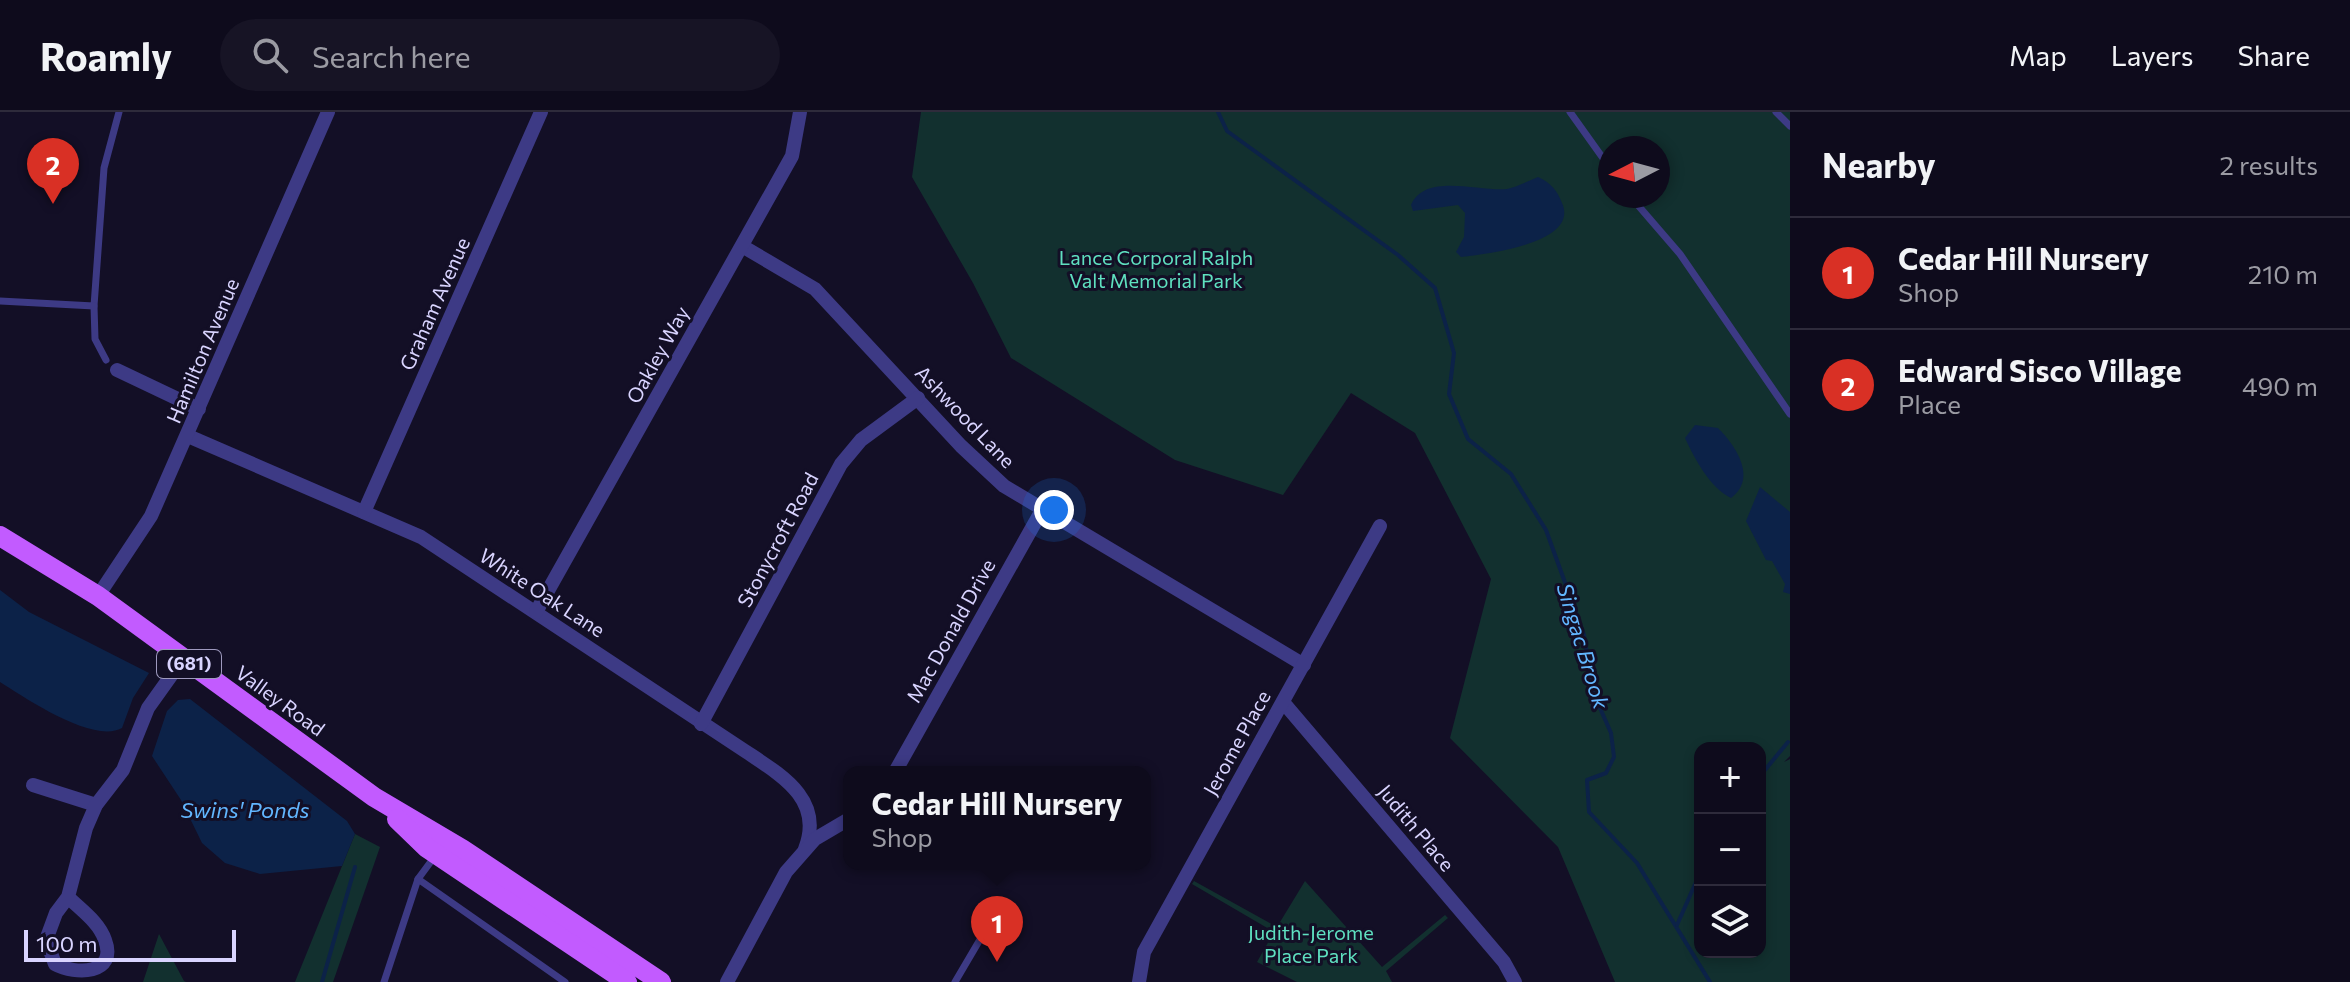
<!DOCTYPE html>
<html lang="en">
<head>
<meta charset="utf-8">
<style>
	body { margin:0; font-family:Commissioner,sans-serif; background:#171425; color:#f1f3f6 }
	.controls { position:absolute; right:24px; bottom:24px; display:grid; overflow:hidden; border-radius:16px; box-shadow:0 4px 12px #0003 }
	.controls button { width:72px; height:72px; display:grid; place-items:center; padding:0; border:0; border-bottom:2px solid #2e2b3b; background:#0e0b1c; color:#f1f3f6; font:40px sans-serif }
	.compass { position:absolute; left:1598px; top:24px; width:72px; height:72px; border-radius:50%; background:#0e0b1c; box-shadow:0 4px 12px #0003; rotate:264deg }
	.scale { position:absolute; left:24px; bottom:20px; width:212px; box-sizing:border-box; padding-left:8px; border:4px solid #d9d4ff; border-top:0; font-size:22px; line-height:28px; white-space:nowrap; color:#d9d4ff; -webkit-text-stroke:6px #130f26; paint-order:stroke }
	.you { position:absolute; left:1054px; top:398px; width:28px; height:28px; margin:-20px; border:6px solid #fff; border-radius:50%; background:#1a73e8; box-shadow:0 0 0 12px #1a73e833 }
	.badge { display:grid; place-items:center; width:52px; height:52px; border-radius:50%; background:#d93025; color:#fff; font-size:26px; font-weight:700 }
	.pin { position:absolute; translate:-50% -66px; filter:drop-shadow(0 2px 4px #0008) }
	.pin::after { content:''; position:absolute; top:42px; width:28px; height:24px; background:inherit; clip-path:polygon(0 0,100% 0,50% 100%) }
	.popup { position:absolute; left:843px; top:654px; width:308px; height:104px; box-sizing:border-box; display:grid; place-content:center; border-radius:16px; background:#0e0b1c; filter:drop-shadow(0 2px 6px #0005); font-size:26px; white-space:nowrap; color:#9b9ba3 }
	.popup b { font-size:30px; color:#f1f3f6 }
	.popup::after { content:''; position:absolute; left:50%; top:100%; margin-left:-16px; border:16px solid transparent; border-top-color:#0e0b1c }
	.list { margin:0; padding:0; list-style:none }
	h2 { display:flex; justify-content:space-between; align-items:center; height:104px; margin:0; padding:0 32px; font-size:34px }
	h2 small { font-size:26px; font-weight:400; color:#9b9ba3 }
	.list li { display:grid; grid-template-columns:52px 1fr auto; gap:24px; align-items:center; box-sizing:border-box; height:112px; padding:0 32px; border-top:2px solid #2e2b3b }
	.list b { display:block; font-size:30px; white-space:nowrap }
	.list p { margin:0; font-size:26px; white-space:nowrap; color:#9b9ba3 }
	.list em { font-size:26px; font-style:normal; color:#9b9ba3 }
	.icon { flex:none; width:44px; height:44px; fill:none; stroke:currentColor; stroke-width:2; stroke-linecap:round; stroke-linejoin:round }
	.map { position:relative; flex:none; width:1790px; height:870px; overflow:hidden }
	header { display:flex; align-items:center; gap:48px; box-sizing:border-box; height:112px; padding:0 40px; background:#0e0b1c; border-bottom:2px solid #2e2b3b }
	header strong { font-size:38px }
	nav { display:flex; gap:44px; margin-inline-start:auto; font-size:28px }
	.search { width:560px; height:72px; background:#171425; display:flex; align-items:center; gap:20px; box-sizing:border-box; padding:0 28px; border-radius:44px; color:#9b9ba3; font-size:30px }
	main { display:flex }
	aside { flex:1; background:#0e0b1c }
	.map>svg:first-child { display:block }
</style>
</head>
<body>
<header>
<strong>Roamly</strong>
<div class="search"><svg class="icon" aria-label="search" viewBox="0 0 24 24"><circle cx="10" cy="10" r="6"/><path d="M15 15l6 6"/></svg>Search here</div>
<nav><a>Map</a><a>Layers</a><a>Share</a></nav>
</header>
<main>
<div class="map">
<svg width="1790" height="870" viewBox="0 0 1790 870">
	<rect width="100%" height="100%" fill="#130f26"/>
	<g fill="#12302f" fill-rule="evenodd">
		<path d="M921 0H1790V644L1784 650 1790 647V870H1615L1558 735 1450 626 1491 467 1415 321 1351 281 1283 383 1175 348 1011 246 973 171 912 65ZM1610 36H1658V84H1610ZM1700 636H1760V840H1700Z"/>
		<polygon points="355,722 380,735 333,870 295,870"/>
		<polygon points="1194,769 1277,815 1305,769 1382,855 1445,803 1448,806 1386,859 1392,870 1297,870 1257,850 1274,820 1192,772"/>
		<polygon points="159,822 184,869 186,870 143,870"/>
	</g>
	<g fill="#0c2248">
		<path d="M1538 65C1551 71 1557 78 1562 91 1580 131 1487 142 1461 145L1456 140 1464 125 1465 101 1458 93 1413 99 1411 93C1425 60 1480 80 1507 77 1517 75 1528 69 1538 65Z"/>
		<path d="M1695 313 1718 316C1735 333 1758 366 1731 386 1709 375 1695 347 1685 326Z"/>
		<polygon points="1760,375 1790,400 1790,482 1783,480 1785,472 1772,449 1766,448 1746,409"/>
		<path d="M0 478 29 500 149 561 133 586 122 616C93 632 27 587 0 570Z"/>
		<polygon points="190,587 347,709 355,722 342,754 260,762 225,751 202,731 181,688 152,644 167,599 178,588"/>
	</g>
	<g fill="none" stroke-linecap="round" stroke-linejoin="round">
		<g stroke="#0c2248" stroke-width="4">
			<polyline points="1218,0 1227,19 1398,143 1435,176 1454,241 1449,282 1468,327 1511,362 1546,418 1584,523 1593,580 1611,621 1614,645 1606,661 1587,668 1589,700 1637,751 1710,870"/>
			<polyline points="1760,664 1788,630"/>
			<polyline points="1677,813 1700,761"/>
			<polyline points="322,870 355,755"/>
		</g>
		<g stroke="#3d3a85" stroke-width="7">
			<polyline points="1570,0 1610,56"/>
			<polyline points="1776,0 1790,14"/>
			<polyline points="1630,84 1680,142 1790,302"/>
			<polyline points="0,189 94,194 104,56 119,0"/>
			<polyline points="94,194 95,227 106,248"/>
			<polyline points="418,767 565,870"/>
			<polyline points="384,870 418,767 435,744"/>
			<polyline points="955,870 985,819"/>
		</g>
		<g stroke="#3d3a85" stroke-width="14">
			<polyline points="742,134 815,177 961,334 1004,374 1304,553"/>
			<polyline points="117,258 199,297"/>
			<path d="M188 324 421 425 742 637C779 662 825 686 805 737"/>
			<polyline points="364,400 541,0"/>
			<polyline points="98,484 151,404 328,0"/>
			<polyline points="536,500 792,44 800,0"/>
			<polyline points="1283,590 1504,850 1515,870"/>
			<polyline points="701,612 841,352 861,328 918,286"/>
			<polyline points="895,660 1042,398"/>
			<polyline points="33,673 96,693"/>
			<path d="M68 785C81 798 99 810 105 828 118 863 75 863 55 852L46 828 56 801 68 785 86 716 96 693 123 658 148 596 183 547"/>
			<polyline points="727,870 786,760 815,727 849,707"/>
			<polyline points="1139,870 1144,840 1380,414"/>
		</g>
		<g stroke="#c25bff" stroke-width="20">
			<polyline points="0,424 98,484 374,685 462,737 661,870"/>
			<polyline points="397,707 427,736 627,870"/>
		</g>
	</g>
	<g text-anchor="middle" stroke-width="6" stroke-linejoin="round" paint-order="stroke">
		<rect fill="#130f26" stroke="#9e99be" stroke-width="2" x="157" y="538" width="64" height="28" rx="6"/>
		<g font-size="18" font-weight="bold" fill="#d9d4ff">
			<text x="189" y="558">(681)</text>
		</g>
		<g font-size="20" fill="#5fe0c0" stroke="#130f26">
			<text x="1156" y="153">Lance Corporal Ralph<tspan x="1156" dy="23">Valt Memorial Park</tspan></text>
			<text x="1311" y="828">Judith-Jerome<tspan x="1311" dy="23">Place Park</tspan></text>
		</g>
		<g font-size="20" fill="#d9d4ff" stroke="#130f26">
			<text transform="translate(435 192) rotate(-66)" y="7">Graham Avenue</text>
			<text transform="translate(203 239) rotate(-67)" y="7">Hamilton Avenue</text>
			<text transform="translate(658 243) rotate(-61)" y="7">Oakley Way</text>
			<text transform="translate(965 305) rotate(46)" y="7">Ashwood Lane</text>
			<text transform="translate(778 428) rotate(-62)" y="7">Stonycroft Road</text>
			<text transform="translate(542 481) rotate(33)" y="7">White Oak Lane</text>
			<text transform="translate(951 519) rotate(-61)" y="7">Mac Donald Drive</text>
			<text transform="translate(280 589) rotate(36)" y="7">Valley Road</text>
			<text transform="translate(1237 631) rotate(-61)" y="7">Jerome Place</text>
			<text transform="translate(1416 716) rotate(50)" y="7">Judith Place</text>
		</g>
		<g font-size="22" font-style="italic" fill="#62b6ff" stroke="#130f26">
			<text transform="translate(1583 534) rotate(73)" y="8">Singac Brook</text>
			<text x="245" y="706">Swins' Ponds</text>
		</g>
	</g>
</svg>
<div class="controls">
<button>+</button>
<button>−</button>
<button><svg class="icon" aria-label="layers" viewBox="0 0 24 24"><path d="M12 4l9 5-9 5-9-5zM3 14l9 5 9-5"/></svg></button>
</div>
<svg class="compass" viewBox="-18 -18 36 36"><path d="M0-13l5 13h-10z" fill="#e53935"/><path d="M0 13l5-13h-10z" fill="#9b9ba3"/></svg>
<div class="scale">100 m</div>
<div class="you"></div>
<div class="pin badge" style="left:997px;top:850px">1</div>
<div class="popup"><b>Cedar Hill Nursery</b>Shop</div>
<div class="pin badge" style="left:53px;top:92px">2</div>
</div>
<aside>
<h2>Nearby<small>2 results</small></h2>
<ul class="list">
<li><span class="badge">1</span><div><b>Cedar Hill Nursery</b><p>Shop</p></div><em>210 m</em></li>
<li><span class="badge">2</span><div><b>Edward Sisco Village</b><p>Place</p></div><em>490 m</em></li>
</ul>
</aside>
</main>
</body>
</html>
